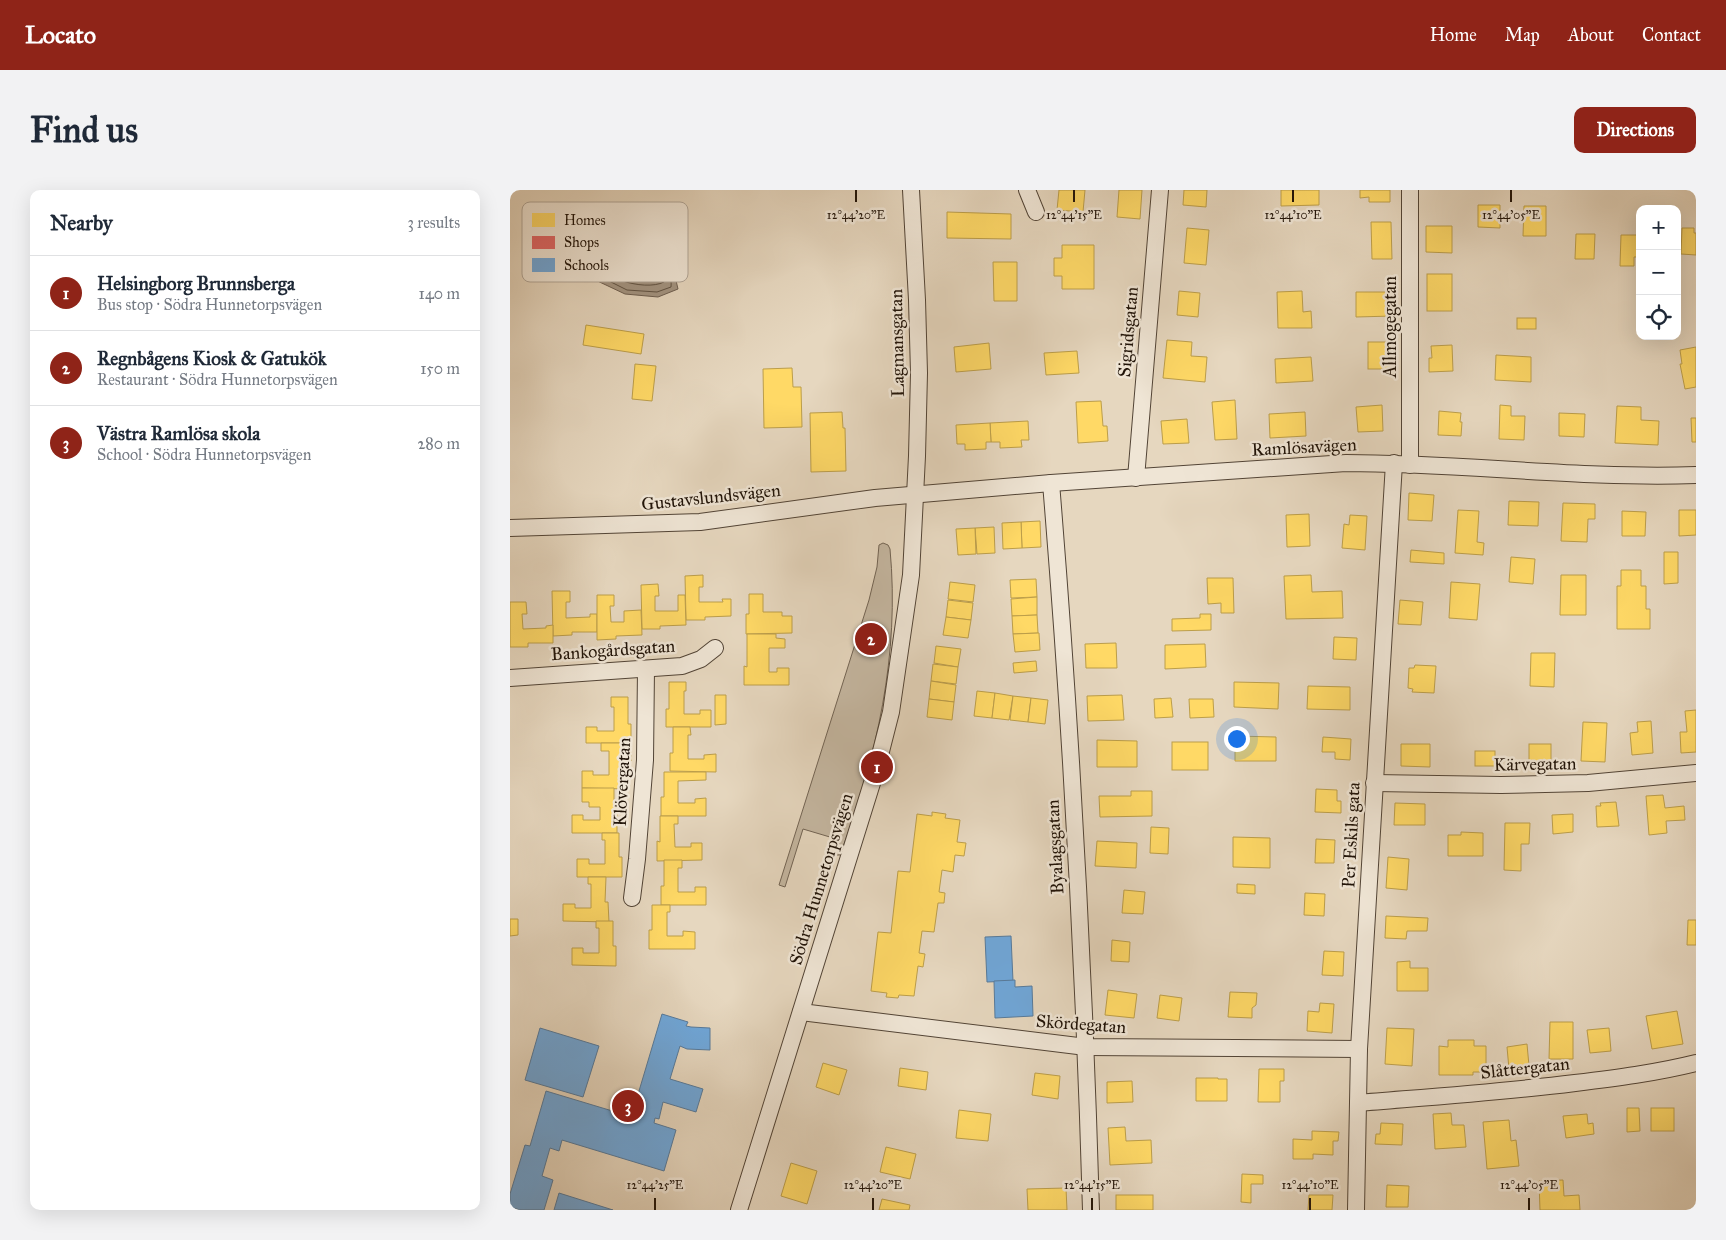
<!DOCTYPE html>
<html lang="en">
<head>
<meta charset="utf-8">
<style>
	body { margin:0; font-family:"IM FELL Great Primer",serif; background:#f2f2f3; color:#1f2937 }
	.controls { position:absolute; right:15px; top:15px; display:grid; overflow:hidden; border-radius:10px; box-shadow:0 5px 20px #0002 }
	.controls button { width:45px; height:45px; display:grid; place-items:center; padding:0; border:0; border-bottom:1px solid #e0e1e3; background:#fff; color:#1f2937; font:25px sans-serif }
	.you { position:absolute; left:726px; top:548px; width:18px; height:18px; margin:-12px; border:4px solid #fff; border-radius:50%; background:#1a73e8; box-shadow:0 0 0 8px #1a73e833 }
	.badge { display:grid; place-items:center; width:32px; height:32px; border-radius:50%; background:#8f2418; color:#fff; font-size:16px; font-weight:700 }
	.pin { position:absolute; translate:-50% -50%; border:2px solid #fff; box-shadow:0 1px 5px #0006 }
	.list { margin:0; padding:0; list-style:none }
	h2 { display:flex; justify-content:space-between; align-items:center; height:65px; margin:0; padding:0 20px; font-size:21px }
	h2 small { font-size:16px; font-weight:400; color:#747a83 }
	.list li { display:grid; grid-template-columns:32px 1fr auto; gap:15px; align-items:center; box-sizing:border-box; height:75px; padding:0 20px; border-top:1px solid #e0e1e3 }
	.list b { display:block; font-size:19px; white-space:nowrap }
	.list p { margin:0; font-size:16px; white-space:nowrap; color:#747a83 }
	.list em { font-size:16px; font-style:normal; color:#747a83 }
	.icon { flex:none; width:28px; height:28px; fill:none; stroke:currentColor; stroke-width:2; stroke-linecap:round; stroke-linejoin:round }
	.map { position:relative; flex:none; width:1186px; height:1020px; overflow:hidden; border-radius:10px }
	header { display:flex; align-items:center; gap:30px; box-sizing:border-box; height:70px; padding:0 25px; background:#8f2418; color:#fff }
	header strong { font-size:24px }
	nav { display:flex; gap:28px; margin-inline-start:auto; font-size:18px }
	.intro { display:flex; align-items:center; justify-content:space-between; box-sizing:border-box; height:120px; padding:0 30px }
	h1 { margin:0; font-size:35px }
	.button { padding:12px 22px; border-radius:10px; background:#8f2418; color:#fff; font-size:18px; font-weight:700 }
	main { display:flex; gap:30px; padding:0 30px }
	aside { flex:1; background:#fff; border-radius:10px; box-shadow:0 5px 20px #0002 }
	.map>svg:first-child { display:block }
</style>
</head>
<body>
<header>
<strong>Locato</strong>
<nav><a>Home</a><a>Map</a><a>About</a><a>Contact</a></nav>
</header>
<div class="intro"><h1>Find us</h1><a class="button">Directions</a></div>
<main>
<aside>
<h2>Nearby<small>3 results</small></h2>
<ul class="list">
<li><span class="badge">1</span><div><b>Helsingborg Brunnsberga</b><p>Bus stop · Södra Hunnetorpsvägen</p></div><em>140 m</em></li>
<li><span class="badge">2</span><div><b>Regnbågens Kiosk &amp; Gatukök</b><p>Restaurant · Södra Hunnetorpsvägen</p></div><em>150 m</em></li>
<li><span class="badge">3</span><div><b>Västra Ramlösa skola</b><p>School · Södra Hunnetorpsvägen</p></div><em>280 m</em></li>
</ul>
</aside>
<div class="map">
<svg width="1186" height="1020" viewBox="0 0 1186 1020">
	<rect width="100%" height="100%" fill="#e6d7bf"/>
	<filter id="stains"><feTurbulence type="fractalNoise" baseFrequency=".004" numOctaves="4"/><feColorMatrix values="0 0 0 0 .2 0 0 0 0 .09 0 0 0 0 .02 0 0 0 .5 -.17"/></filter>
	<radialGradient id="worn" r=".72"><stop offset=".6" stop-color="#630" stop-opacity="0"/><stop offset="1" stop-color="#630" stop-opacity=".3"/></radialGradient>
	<path fill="#c4b6a0" stroke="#726454" d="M373 353 378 355 380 359C390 464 367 566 330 665H326L330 650 293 639 275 697 269 695 359 410 367 377 369 355Z"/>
	<polygon fill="#a39481" stroke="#6f6051" points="87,19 114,26 138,39 161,69 168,99 148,107 115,104 79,87 67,69 62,34"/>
	<g fill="#ffd966" stroke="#bc9e4a">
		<polygon points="549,0 575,0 573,22 547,20"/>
		<polygon points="609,0 632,0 630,29 607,27"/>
		<polygon points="674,0 697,0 696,17 673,15"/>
		<polygon points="771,0 809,0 809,15 771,16"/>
		<polygon points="850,0 880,0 880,12 859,12 859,7 850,8"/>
		<polygon points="968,15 990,15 990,38 968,37"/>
		<polygon points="1014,16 1036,16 1036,46 1013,46"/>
		<polygon points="437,22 501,24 501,49 437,48"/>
		<polygon points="861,32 881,32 882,69 862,69"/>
		<polygon points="916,36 942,36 942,63 916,62"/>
		<polygon points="677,38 699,40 696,75 674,73"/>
		<polygon points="1172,38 1184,38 1184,43 1186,43 1186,65 1171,64"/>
		<polygon points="1066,44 1085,44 1084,69 1065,69"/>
		<polygon points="1111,45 1130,45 1130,67 1124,67 1124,76 1110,76"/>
		<polygon points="552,55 584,55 584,99 552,99 552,86 544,86 544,68 552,68"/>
		<polygon points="483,72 507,72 507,111 484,111"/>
		<rect x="917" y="84" width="25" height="37"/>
		<polygon points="669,101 690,103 688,127 667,125"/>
		<polygon points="792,101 793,122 801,121 802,138 768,138 767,102"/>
		<polygon points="846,102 883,102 883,126 846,127"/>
		<rect x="1007" y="128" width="19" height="11"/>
		<polygon points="76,135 134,144 131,164 73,155"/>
		<polygon points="657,150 682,152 681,166 697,167 695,192 653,188"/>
		<rect x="858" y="152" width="25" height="27"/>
		<polygon points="479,153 481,179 446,182 444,157"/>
		<polygon points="942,155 943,181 919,182 919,168 922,168 921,156"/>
		<polygon points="1186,157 1186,197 1175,199 1170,174 1172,174 1170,160"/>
		<polygon points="567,161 569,183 536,185 534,163"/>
		<polygon points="986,165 1021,167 1021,192 985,190"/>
		<polygon points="801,167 803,191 766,193 765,169"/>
		<polygon points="125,174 146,176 142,211 122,209"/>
		<polygon points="282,178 283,197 291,197 292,237 254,238 253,179"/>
		<polygon points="725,210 727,249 705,250 702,212"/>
		<polygon points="591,211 593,236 597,236 598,251 568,253 566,212"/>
		<polygon points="872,215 873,241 848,242 846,217"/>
		<polygon points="990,215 1001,216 1001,226 1015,226 1014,250 989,249"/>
		<polygon points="1107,216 1131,217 1131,230 1149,231 1148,255 1105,253"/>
		<polygon points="929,221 951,223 950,232 952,232 951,246 928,245"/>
		<polygon points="332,222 333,238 335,238 336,281 301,282 300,223"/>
		<polygon points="795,222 796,246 760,248 759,224"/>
		<polygon points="1049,223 1075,224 1074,247 1049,246"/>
		<polygon points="1181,228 1186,228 1186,252 1182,252"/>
		<polygon points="677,229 679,253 653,254 651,231"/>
		<polygon points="518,231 519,250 511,250 512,257 490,258 490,252 481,252 480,233"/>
		<polygon points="480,233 481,252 476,252 476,259 455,260 455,254 447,254 446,235"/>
		<polygon points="899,303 924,305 922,331 898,330"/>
		<polygon points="999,311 1029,312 1028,336 998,335"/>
		<polygon points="1053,313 1085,314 1085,329 1078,329 1077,352 1051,351"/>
		<polygon points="948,320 969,321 967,352 974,353 973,365 945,363"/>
		<polygon points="1169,320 1186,320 1186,345 1169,346"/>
		<polygon points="1112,321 1136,322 1135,346 1112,346"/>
		<polygon points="799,324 800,356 777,357 776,325"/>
		<polygon points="840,325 857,326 855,360 832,358 834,334 839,335"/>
		<polygon points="530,331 531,357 512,358 511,332"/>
		<polygon points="511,332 512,358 493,359 492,333"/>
		<polygon points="484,337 485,363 467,364 465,338"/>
		<polygon points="465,338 466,364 448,365 446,339"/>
		<polygon points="901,360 934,363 934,374 900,372"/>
		<polygon points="1154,362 1168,362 1168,393 1154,394"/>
		<polygon points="1001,367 1025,369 1023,394 999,392"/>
		<polygon points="1111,380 1131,380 1131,396 1136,396 1136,419 1140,419 1140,439 1107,439 1107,396 1111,396"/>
		<polygon points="193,385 193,397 189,397 189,412 213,412 212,409 221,409 221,426 195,427 195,430 176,430 175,386"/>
		<polygon points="801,385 802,402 832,401 833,428 776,429 774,386"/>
		<polygon points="1051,385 1076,385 1076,425 1050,425"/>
		<polygon points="697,388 723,388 724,423 711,423 711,413 698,414"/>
		<polygon points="526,389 527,407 501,408 500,390"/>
		<polygon points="440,392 465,395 463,412 438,409"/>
		<polygon points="941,392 970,394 967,430 939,428"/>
		<polygon points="148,394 149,406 145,406 145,421 168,421 168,405 175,405 176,435 150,436 150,439 132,439 131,395"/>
		<polygon points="42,401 60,401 60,412 56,412 56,428 80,427 80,424 87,424 87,442 62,442 62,445 43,446"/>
		<polygon points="239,404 253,404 253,422 272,422 272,426 282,426 282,443 236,444 236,424 239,424"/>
		<polygon points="87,405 104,405 104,416 100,416 101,432 114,432 114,421 131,420 132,445 106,446 106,449 87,450"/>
		<polygon points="527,407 527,425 502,426 501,409"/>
		<polygon points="438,410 463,413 461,430 436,427"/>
		<polygon points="890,410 913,412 911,435 888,434"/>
		<polygon points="0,412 16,412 17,424 12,424 13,439 36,438 36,436 43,435 43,453 18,453 18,457 0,457"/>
		<polygon points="690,424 701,424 701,440 662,441 662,429 690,428"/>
		<polygon points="527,425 528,443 503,444 502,426"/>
		<polygon points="436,427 461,430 458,448 433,445"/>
		<polygon points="529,443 530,460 505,462 503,444"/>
		<polygon points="237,444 266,444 266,448 275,449 275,458 259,458 259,482 267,482 267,478 279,478 279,495 234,495 234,476 237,477"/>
		<polygon points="824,447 847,448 846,470 823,469"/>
		<polygon points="606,453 607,478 576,478 575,454"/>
		<polygon points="695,454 696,477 655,479 655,455"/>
		<polygon points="426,456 451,459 448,477 424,473"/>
		<polygon points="1021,463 1045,463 1044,497 1020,496"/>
		<polygon points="526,471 527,481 504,483 503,473"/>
		<polygon points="423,474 448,477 446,494 421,491"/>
		<polygon points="905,475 926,476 924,503 902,502 903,499 898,498 899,478 904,478"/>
		<polygon points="421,491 446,495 444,512 419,509"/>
		<polygon points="159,492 176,492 176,501 174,501 174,524 190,524 190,520 201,520 201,537 156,537 156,519 159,519"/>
		<polygon points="724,492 769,493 768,519 724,517"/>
		<polygon points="798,496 840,497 840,520 797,519"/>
		<polygon points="467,501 485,503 482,528 464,526"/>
		<polygon points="485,503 503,506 499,530 482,528"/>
		<polygon points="205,505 216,505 216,534 205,535"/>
		<polygon points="612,505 614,530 578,531 577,506"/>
		<polygon points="503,506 521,508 518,532 500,530"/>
		<polygon points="101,507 118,507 118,534 121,534 121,553 76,553 76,537 87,537 87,541 104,541 104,517 101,517"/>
		<polygon points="521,508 538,510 535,534 518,532"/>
		<polygon points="661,508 663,527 645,528 644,509"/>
		<polygon points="419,509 444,512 442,530 417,527"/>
		<polygon points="679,509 703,509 704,527 680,528"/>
		<polygon points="1186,520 1186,562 1171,563 1170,542 1177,542 1175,521"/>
		<polygon points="1141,531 1143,563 1122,565 1120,543 1128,542 1127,532"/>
		<polygon points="1073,532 1097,533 1095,572 1071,571"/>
		<polygon points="163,537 180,537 181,545 178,545 178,569 194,569 194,565 206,564 206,582 160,581 160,563 163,563"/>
		<polygon points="725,546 766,547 766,571 725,571"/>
		<polygon points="813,547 841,549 840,570 825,569 825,562 812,562"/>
		<polygon points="587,550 627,551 627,577 587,577"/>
		<rect x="662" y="552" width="36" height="28"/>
		<polygon points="91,553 121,553 121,571 113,571 113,579 117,579 117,599 72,598 72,581 83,581 83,585 99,585 99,561 91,561"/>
		<polygon points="891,554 920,554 920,577 891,576"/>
		<rect x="1019" y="554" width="22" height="18"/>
		<rect x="965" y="561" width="20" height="15"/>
		<polygon points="154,582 196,582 196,590 168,591 168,613 185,613 185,609 196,608 196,626 151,626 151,607 154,607"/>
		<polygon points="72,598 104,598 104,623 107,623 107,643 62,643 62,625 73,625 73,630 90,630 90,617 79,617 79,612 72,612"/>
		<polygon points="806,599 827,600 827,611 831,611 831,623 805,622"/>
		<polygon points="621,601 642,601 642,626 590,627 589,606 621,606"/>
		<polygon points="1153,605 1155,618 1174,616 1175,630 1156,631 1157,643 1139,645 1136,606"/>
		<polygon points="1106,612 1109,636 1087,637 1086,616 1091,616 1090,613"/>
		<polygon points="885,613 915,614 915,635 884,635"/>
		<polygon points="422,622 436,624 435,628 450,630 447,652 456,653 454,666 445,665 443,682 432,680 429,702 435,703 434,713 428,713 424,742 412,741 409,763 415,764 413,777 408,776 404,806 389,805 388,808 376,807 377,803 361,801 368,742 381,743 388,681 400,682 407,624 422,626"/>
		<polygon points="1063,624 1063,642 1043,644 1042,625"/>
		<polygon points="150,626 168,626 168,634 164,634 165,657 181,657 181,653 192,653 192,670 147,671 147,651 150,652"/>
		<polygon points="995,633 1020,633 1019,654 1011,654 1011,681 994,680"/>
		<polygon points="641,637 659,638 658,664 640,663"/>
		<polygon points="951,642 973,643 973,666 938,666 938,645 951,645"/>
		<polygon points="92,643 109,643 109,667 112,667 112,687 67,687 67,669 79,669 79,674 95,674 95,650 92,650"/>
		<polygon points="723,647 760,648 760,678 723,677"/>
		<polygon points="806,649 825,650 824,673 805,673"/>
		<polygon points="587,651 627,653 626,678 585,676"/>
		<polygon points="878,667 899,669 897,700 876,698"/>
		<polygon points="154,670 172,670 172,678 168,678 168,702 185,702 185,697 196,697 196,715 151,715 151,696 154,696"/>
		<polygon points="78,687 96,687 95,712 98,712 99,732 53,731 53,714 65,714 65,718 81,718 81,694 78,694"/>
		<polygon points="727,694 745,695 745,704 727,703"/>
		<polygon points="614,700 635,702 633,724 612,723"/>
		<polygon points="795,703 815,704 814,726 794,725"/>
		<polygon points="142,715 160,715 160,722 157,722 157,746 173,746 173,741 185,742 185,759 139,759 139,740 142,740"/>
		<polygon points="876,726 918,728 917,741 897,741 896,749 875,748"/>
		<polygon points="0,729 8,729 8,745 0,746"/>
		<polygon points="1178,730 1186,730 1186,755 1177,755"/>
		<polygon points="86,731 103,731 103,756 106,756 106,776 62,775 62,758 73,758 73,763 89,763 89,738 86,738"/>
		<polygon points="602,750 620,752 619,772 601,771"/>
		<polygon points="814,761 834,762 833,786 812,785"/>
		<polygon points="900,771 900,778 918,778 918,801 887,801 887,772"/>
		<polygon points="598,800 627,804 624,828 595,825"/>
		<polygon points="720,802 747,803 746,815 742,818 742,828 718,827"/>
		<polygon points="650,805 672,808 669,831 647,828"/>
		<polygon points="810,813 824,814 822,843 797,841 798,821 809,822"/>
		<polygon points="1167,821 1173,854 1142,859 1136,826"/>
		<polygon points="1040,832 1063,832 1063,869 1039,869"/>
		<polygon points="877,838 904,839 902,876 875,874"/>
		<polygon points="1099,838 1101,861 1080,863 1077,840"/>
		<polygon points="938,850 964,850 964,856 976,856 976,882 963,882 963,885 929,885 929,856 938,857"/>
		<polygon points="1017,854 1019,876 999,879 997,857"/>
		<polygon points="313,873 337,880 329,905 306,897"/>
		<polygon points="390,878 418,882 416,900 388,896"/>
		<polygon points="749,879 774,879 774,891 770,891 770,912 748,912"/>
		<polygon points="525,883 550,886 548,909 522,905"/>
		<polygon points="686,888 708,888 708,889 717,889 717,911 686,911"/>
		<polygon points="622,891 623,912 597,913 597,892"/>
		<polygon points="1117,918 1129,918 1130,941 1117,942"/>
		<rect x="1141" y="918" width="23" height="23"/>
		<polygon points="449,920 481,924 478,951 446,948"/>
		<polygon points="941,923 942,935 954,935 956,957 925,959 923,924"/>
		<polygon points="1077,924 1078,934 1083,933 1084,944 1056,948 1053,926"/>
		<polygon points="999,930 1001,951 1006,950 1009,976 977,979 973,932"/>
		<polygon points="871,933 893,934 892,955 865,954 866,944 870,944"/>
		<polygon points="615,937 616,951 641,950 642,973 600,975 598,938"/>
		<polygon points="802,941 829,942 828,951 823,951 823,965 803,964 803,969 783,969 783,949 802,950"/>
		<polygon points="376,957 406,964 400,989 370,982"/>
		<polygon points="281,973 307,981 297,1014 271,1006"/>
		<polygon points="732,984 753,985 753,994 741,994 741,1013 731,1012"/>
		<polygon points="1053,990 1054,1006 1069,1005 1070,1020 1030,1020 1029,991"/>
		<polygon points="877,995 899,996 898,1017 876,1017"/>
		<polygon points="556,998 557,1020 518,1020 517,999"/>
		<rect x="606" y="1005" width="37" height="15"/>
		<polygon points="799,1005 823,1005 822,1020 798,1020"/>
		<polygon points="372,1009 400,1015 399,1020 369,1020"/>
	</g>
	<polygon fill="#e06666" stroke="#a64d4a" points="352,436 372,439 369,463 349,460"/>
	<g fill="#6fa8dc" stroke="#577b9c">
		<polygon points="501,746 503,791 477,792 475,747"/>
		<polygon points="505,790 505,797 522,796 523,826 485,828 484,791"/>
		<polygon points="152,824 178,832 176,836 181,837 200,838 200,860 177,859 170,856 160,889 193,899 186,922 153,912 149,929 145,928 144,933 166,940 154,981 52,950 49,961 40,958 32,986 43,990 34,1020 10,1020 0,1017 0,1004 15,955 20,956 36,901 129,929 131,923 123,921"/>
		<polygon points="30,838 89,856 73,907 15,890"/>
		<polygon points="49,1003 103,1020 44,1020"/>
	</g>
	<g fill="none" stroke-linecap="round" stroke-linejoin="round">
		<g stroke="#625444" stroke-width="1">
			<path d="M89 25C104 29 120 32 133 42 146 51 163 81 161 97L147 102 117 100 83 83 71 67 68 38Z"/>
			<path d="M90 32 110 36 130 48 150 74 154 92C134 102 85 87 77 65 75 58 75 48 74 41Z"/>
			<path d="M91 40C116 46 122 49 137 69 142 75 145 80 145 87 128 90 90 80 85 61 83 57 83 50 82 45Z"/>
		</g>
		<g stroke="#524436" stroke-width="18">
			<g id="minor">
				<polyline points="517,0 526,22"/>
				<polyline points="900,275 900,0"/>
				<polyline points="626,288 650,0"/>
				<path d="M541 293C561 535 574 778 581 1020"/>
				<path d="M0 338 190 332 365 308 541 293 836 273C953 273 1069 289 1186 285"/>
				<polyline points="0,488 172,476 191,469 205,458"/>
				<polyline points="864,593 991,595 1078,593 1186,583"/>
				<polyline points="122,708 127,669 135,570 136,479"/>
				<polyline points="291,822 576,857 849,859"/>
				<path d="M848 913C920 907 993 902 1065 893 1106 888 1146 883 1186 873"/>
				<polyline points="229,1020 367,577 381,522 401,385 407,266 409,183 407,110 401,0"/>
				<polyline points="846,1020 849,859 884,273"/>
			</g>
		</g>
		<use href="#minor" stroke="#efe5d5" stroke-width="16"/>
	</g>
	<path fill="none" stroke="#201308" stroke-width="2" d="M346 0V12M564 0V12M783 0V12M1001 0V12M145 1008V1020M363 1008V1020M582 1008V1020M800 1008V1020M1019 1008V1020"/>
	<g text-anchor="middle" stroke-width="5" stroke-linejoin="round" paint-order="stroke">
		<g font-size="18" fill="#201308" stroke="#efe5d5">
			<text transform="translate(880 137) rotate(-90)" y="6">Allmogegatan</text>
			<text transform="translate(618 142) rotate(-85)" y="6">Sigridsgatan</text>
			<text transform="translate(387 153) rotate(-91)" y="6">Lagmansgatan</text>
			<text transform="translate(794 257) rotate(-3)" y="6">Ramlösavägen</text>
			<text transform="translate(201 307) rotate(-6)" y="6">Gustavslundsvägen</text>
			<text transform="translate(103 460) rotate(-4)" y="6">Bankogårdsgatan</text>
			<text transform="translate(1025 574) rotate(-1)" y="6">Kärvegatan</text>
			<text transform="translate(112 592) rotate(-87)" y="6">Klövergatan</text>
			<text transform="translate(841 645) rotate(-87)" y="6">Per Eskils gata</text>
			<text transform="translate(545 657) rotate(-93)" y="6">Byalagsgatan</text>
			<text transform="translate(311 689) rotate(-73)" y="6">Södra Hunnetorpsvägen</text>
			<text transform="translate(571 834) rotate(4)" y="6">Skördegatan</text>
			<text transform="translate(1015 878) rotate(-6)" y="6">Slåttergatan</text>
		</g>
	</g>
	<rect x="12" y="12" width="166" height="80" rx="8" fill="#efe5d5" stroke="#b1a698" stroke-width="1"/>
	<rect x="22" y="23" width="23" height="14" fill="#ffd966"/>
	<rect x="22" y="46" width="23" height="13" fill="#e06666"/>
	<rect x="22" y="68" width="23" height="14" fill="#6fa8dc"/>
	<g font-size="14" fill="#201308">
		<text x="54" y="35">Homes</text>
		<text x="54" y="57">Shops</text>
		<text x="54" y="80">Schools</text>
	</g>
	<g font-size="12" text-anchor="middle" fill="#201308" stroke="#efe5d5" stroke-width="5" stroke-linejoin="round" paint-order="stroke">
		<text x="346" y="29">12°44'20"E</text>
		<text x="564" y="29">12°44'15"E</text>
		<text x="783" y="29">12°44'10"E</text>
		<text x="1001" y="29">12°44'05"E</text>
		<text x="145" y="999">12°44'25"E</text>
		<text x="363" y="999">12°44'20"E</text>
		<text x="582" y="999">12°44'15"E</text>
		<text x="800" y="999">12°44'10"E</text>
		<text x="1019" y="999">12°44'05"E</text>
	</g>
	<rect width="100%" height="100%" filter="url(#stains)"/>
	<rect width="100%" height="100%" fill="url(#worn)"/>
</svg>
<div class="controls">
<button>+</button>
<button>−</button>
<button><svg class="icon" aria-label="locate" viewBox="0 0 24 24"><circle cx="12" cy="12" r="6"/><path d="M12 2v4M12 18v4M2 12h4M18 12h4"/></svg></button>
</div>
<div class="you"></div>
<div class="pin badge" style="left:367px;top:577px">1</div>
<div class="pin badge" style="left:361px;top:449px">2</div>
<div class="pin badge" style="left:118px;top:916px">3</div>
</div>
</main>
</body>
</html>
